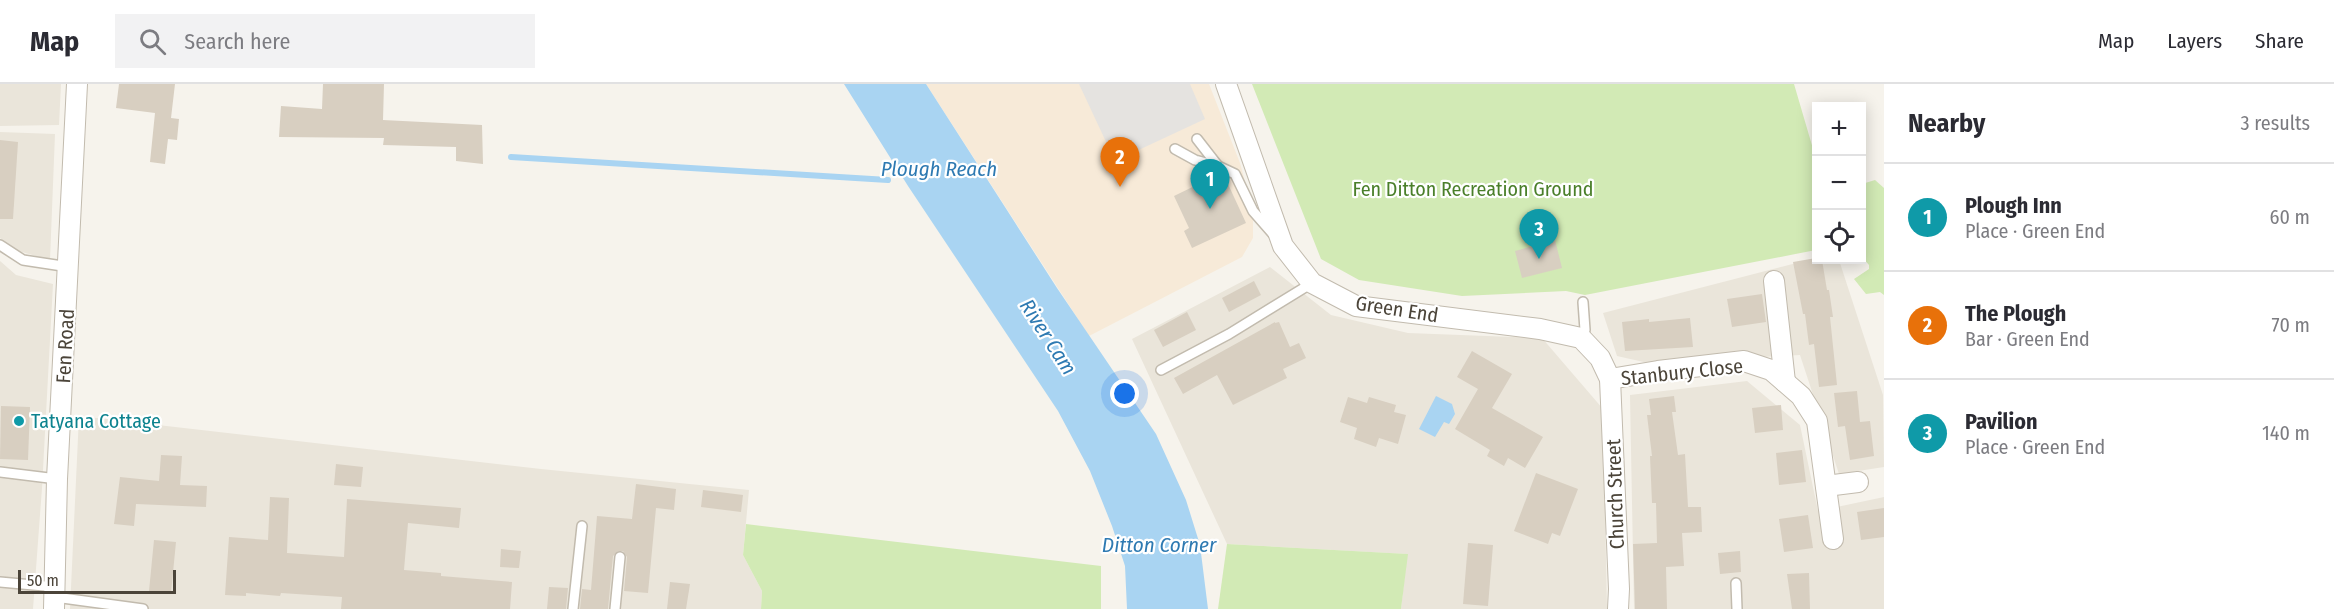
<!DOCTYPE html>
<html lang="en">
<head>
<meta charset="utf-8">
<style>
	body { margin:0; font-family:"Fira Sans Condensed",sans-serif; background:#f2f2f3; color:#2b2b33 }
	.controls { position:absolute; right:18px; top:18px; display:grid; overflow:hidden; border-radius:0px; box-shadow:0 3px 15px #0003 }
	.controls button { width:54px; height:54px; display:grid; place-items:center; padding:0; border:0; border-bottom:2px solid #e1e1e2; background:#fff; color:#2b2b33; font:30px sans-serif }
	.scale { position:absolute; left:18px; bottom:15px; width:158px; box-sizing:border-box; padding-left:6px; border:3px solid #4b4439; border-top:0; font-size:16px; line-height:21px; white-space:nowrap; color:#4b4439; -webkit-text-stroke:4px #fff; paint-order:stroke }
	.you { position:absolute; left:1125px; top:310px; width:21px; height:21px; margin:-15px; border:4px solid #fff; border-radius:50%; background:#1a73e8; box-shadow:0 0 0 9px #1a73e833 }
	.badge { display:grid; place-items:center; width:39px; height:39px; border-radius:50%; background:#fc3f1d; color:#fff; font-size:20px; font-weight:700 }
	.pin { position:absolute; translate:-50% -50px; filter:drop-shadow(0 2px 3px #0008) }
	.pin::after { content:''; position:absolute; top:32px; width:21px; height:18px; background:inherit; clip-path:polygon(0 0,100% 0,50% 100%) }
	.list { margin:0; padding:0; list-style:none }
	h2 { display:flex; justify-content:space-between; align-items:center; height:78px; margin:0; padding:0 24px; font-size:26px }
	h2 small { font-size:20px; font-weight:400; color:#7c7c81 }
	.list li { display:grid; grid-template-columns:39px 1fr auto; gap:18px; align-items:center; box-sizing:border-box; height:108px; padding:0 24px; border-top:2px solid #e1e1e2 }
	.list b { display:block; font-size:22px; white-space:nowrap }
	.list p { margin:0; font-size:20px; white-space:nowrap; color:#7c7c81 }
	.list em { font-size:20px; font-style:normal; color:#7c7c81 }
	.icon { flex:none; width:33px; height:33px; fill:none; stroke:currentColor; stroke-width:2; stroke-linecap:round; stroke-linejoin:round }
	.map { position:relative; flex:none; width:1884px; height:525px; overflow:hidden }
	header { display:flex; align-items:center; gap:36px; box-sizing:border-box; height:84px; padding:0 30px; background:#fff; border-bottom:2px solid #e1e1e2 }
	header strong { font-size:28px }
	nav { display:flex; gap:33px; margin-inline-start:auto; font-size:21px }
	.search { width:420px; height:54px; background:#f2f2f3; display:flex; align-items:center; gap:15px; box-sizing:border-box; padding:0 21px; border-radius:0px; color:#7c7c81; font-size:22px }
	main { display:flex }
	aside { flex:1; background:#fff }
	.map>svg:first-child { display:block }
</style>
</head>
<body>
<header>
<strong>Map</strong>
<div class="search"><svg class="icon" aria-label="search" viewBox="0 0 24 24"><circle cx="10" cy="10" r="6"/><path d="M15 15l6 6"/></svg>Search here</div>
<nav><a>Map</a><a>Layers</a><a>Share</a></nav>
</header>
<main>
<div class="map">
<svg width="1884" height="525" viewBox="0 0 1884 525">
	<rect width="100%" height="100%" fill="#f6f3ec"/>
	<g fill="#eae5da">
		<polygon points="0,0 61,0 59,41 0,42"/>
		<polygon points="0,48 55,50 50,176 15,166 0,154"/>
		<polygon points="1816,174 1839,176 1883,311 1884,383 1839,390 1800,271 1648,279 1617,272 1603,229"/>
		<polygon points="0,177 16,191 53,200 42,404 33,525 0,525"/>
		<polygon points="1270,183 1331,231 1408,249 1542,254 1603,325 1607,525 1401,525 1407,470 1227,460 1132,255"/>
		<polygon points="1747,297 1800,341 1818,427 1884,413 1884,525 1634,525 1630,311"/>
		<polygon points="79,332 541,385 749,406 743,471 762,507 761,525 70,525"/>
	</g>
	<polygon fill="#f7ead8" points="926,0 1209,0 1240,79 1253,127 1253,154 1242,173 1089,252"/>
	<g fill="#d2eab5">
		<polygon points="1252,0 1794,0 1816,75 1816,166 1585,211 1566,207 1462,212 1359,196 1321,175"/>
		<polygon points="1875,96 1884,104 1884,211 1880,208 1866,210 1854,195 1869,185 1869,181 1862,173 1862,100"/>
		<polygon points="746,440 1101,482 1101,525 761,525 762,507 743,471"/>
		<polygon points="1227,460 1408,470 1401,525 1218,525"/>
	</g>
	<polygon fill="#e5e3e0" points="1079,0 1190,0 1205,35 1115,77"/>
	<g fill="#a9d4f2">
		<polygon points="844,0 926,0 1057,204 1156,350 1186,416 1200,461 1208,525 1127,525 1125,482 1112,442 1090,387 1058,327 908,102"/>
		<polygon points="1436,312 1452,320 1455,330 1449,340 1444,338 1435,353 1419,345"/>
	</g>
	<g fill="none" stroke-linecap="round" stroke-linejoin="round">
		<polyline stroke="#a9d4f2" stroke-width="6" points="511,73 888,96"/>
	</g>
	<g fill="#d8cfc1">
		<polygon points="119,0 175,0 171,34 179,35 177,56 168,55 165,80 150,78 155,29 116,24"/>
		<polygon points="323,0 384,0 383,36 482,41 483,80 456,77 456,63 383,61 384,54 279,53 281,22 322,25"/>
		<polygon points="0,56 18,58 13,135 0,135"/>
		<polygon points="1211,94 1216,106 1228,100 1246,139 1192,164 1184,147 1189,144 1174,112"/>
		<polygon points="1555,156 1562,184 1522,194 1515,167"/>
		<polygon points="1816,174 1822,176 1827,206 1829,206 1833,233 1830,233 1837,301 1819,303 1814,260 1809,261 1805,230 1803,230 1793,178"/>
		<polygon points="1254,197 1261,211 1229,228 1222,214"/>
		<polygon points="1762,210 1766,238 1732,243 1727,215"/>
		<polygon points="1187,228 1196,246 1163,263 1154,246"/>
		<polygon points="1690,234 1693,263 1625,267 1622,238 1649,235 1649,238"/>
		<polygon points="1275,238 1275,239 1279,238 1290,263 1299,259 1306,274 1283,285 1287,294 1233,321 1217,291 1183,310 1174,294"/>
		<polygon points="1472,267 1512,290 1492,324 1543,353 1525,384 1508,374 1504,382 1487,372 1490,366 1455,345 1478,305 1457,293"/>
		<polygon points="1857,307 1860,338 1870,337 1874,372 1850,376 1845,342 1838,343 1834,309"/>
		<polygon points="1674,312 1676,328 1672,328 1678,371 1685,370 1688,423 1701,423 1702,448 1682,449 1684,482 1666,483 1667,525 1635,525 1633,460 1657,459 1656,419 1652,419 1650,372 1652,372 1647,331 1651,331 1649,315"/>
		<polygon points="1348,313 1367,319 1369,313 1396,321 1394,328 1406,331 1398,360 1379,354 1376,363 1354,355 1357,344 1340,338"/>
		<polygon points="1781,321 1783,346 1755,349 1752,324"/>
		<polygon points="1,322 30,323 28,376 0,375"/>
		<polygon points="1802,366 1806,398 1779,401 1776,369"/>
		<polygon points="161,371 182,372 180,401 207,402 206,423 136,420 134,442 114,440 120,393 159,397"/>
		<polygon points="336,380 363,383 361,403 334,401"/>
		<polygon points="1536,389 1578,405 1560,452 1552,449 1548,460 1514,447"/>
		<polygon points="636,400 676,405 674,426 656,424 648,509 624,507 627,473 623,467 618,467 613,472 608,525 580,525 582,505 591,506 597,432 632,435"/>
		<polygon points="703,406 743,411 741,428 701,423"/>
		<polygon points="270,413 289,414 287,469 344,473 347,415 461,424 459,444 408,439 404,486 441,489 441,492 512,498 510,525 341,525 342,513 281,509 280,512 246,509 246,512 225,511 229,453 268,456"/>
		<polygon points="1884,424 1884,453 1861,456 1857,428"/>
		<polygon points="1808,431 1813,464 1784,468 1779,435"/>
		<polygon points="154,456 176,458 171,509 149,507"/>
		<polygon points="1468,459 1493,461 1488,522 1463,520"/>
		<polygon points="501,465 521,467 519,484 500,483"/>
		<polygon points="1740,467 1741,488 1720,490 1718,469"/>
		<polygon points="1809,489 1810,525 1792,525 1787,490"/>
		<polygon points="670,498 690,500 686,525 667,525"/>
		<polygon points="549,503 568,504 566,525 547,525"/>
	</g>
	<g fill="none" stroke-linecap="round" stroke-linejoin="round">
		<g stroke="#c2bbae" stroke-width="12">
			<g id="service">
				<polyline points="1197,55 1218,82"/>
				<polyline points="1175,65 1195,76 1218,82 1235,90 1253,127 1274,151"/>
				<polyline points="0,161 23,176 69,183"/>
				<polyline points="1581,254 1585,246 1583,218"/>
				<polyline points="1161,286 1229,250 1312,199"/>
				<polyline points="0,388 57,395"/>
				<polyline points="0,498 55,503"/>
				<polyline points="1736,499 1737,525"/>
				<polyline points="55,513 143,525"/>
				<polyline points="573,525 582,442"/>
				<polyline points="615,525 620,473"/>
			</g>
		</g>
		<g stroke="#c2bbae" stroke-width="22">
			<g id="minor">
				<polyline points="1226,0 1283,162 1312,199 1356,222 1540,245 1581,254 1600,274 1610,295 1619,505 1618,525"/>
				<polyline points="1774,197 1785,298"/>
				<polyline points="1610,295 1658,287 1744,277 1771,286 1801,312 1817,337 1833,455"/>
				<polyline points="1826,402 1858,398"/>
				<polyline points="54,525 57,395 77,0"/>
			</g>
		</g>
		<use href="#service" stroke="#fff" stroke-width="9"/>
		<use href="#minor" stroke="#fff" stroke-width="20"/>
	</g>
	<circle fill="#0f9aa8" stroke="#fff" stroke-width="2" cx="19" cy="337" r="6"/>
	<g text-anchor="middle" stroke-width="4.5" stroke-linejoin="round" paint-order="stroke">
		<g font-size="20" fill="#4a7f2a" stroke="#fff">
			<text x="1473" y="112">Fen Ditton Recreation Ground</text>
		</g>
		<g font-size="20" fill="#4b4439" stroke="#fff">
			<text transform="translate(1397 225) rotate(9)" y="7">Green End</text>
			<text transform="translate(65 262) rotate(-87)" y="7">Fen Road</text>
			<text transform="translate(1682 288) rotate(-6)" y="7">Stanbury Close</text>
			<text transform="translate(1615 410) rotate(-92)" y="7">Church Street</text>
		</g>
		<g font-size="20" fill="#0d838f" stroke="#fff" text-anchor="start">
			<text x="31" y="344">Tatyana Cottage</text>
		</g>
		<g font-size="21" font-style="italic" fill="#2e7ab2" stroke="#fff">
			<text x="939" y="92">Plough Reach</text>
			<text transform="translate(1048 253) rotate(57)" y="7">River Cam</text>
			<text x="1159" y="468">Ditton Corner</text>
		</g>
	</g>
</svg>
<div class="controls">
<button>+</button>
<button>−</button>
<button><svg class="icon" aria-label="locate" viewBox="0 0 24 24"><circle cx="12" cy="12" r="6"/><path d="M12 2v4M12 18v4M2 12h4M18 12h4"/></svg></button>
</div>
<div class="scale">50 m</div>
<div class="you"></div>
<div class="pin badge" style="left:1210px;top:125px;background:#0f9aa8">1</div>
<div class="pin badge" style="left:1120px;top:103px;background:#e8710a">2</div>
<div class="pin badge" style="left:1539px;top:175px;background:#0f9aa8">3</div>
</div>
<aside>
<h2>Nearby<small>3 results</small></h2>
<ul class="list">
<li><span class="badge" style="background:#0f9aa8">1</span><div><b>Plough Inn</b><p>Place · Green End</p></div><em>60 m</em></li>
<li><span class="badge" style="background:#e8710a">2</span><div><b>The Plough</b><p>Bar · Green End</p></div><em>70 m</em></li>
<li><span class="badge" style="background:#0f9aa8">3</span><div><b>Pavilion</b><p>Place · Green End</p></div><em>140 m</em></li>
</ul>
</aside>
</main>
</body>
</html>
